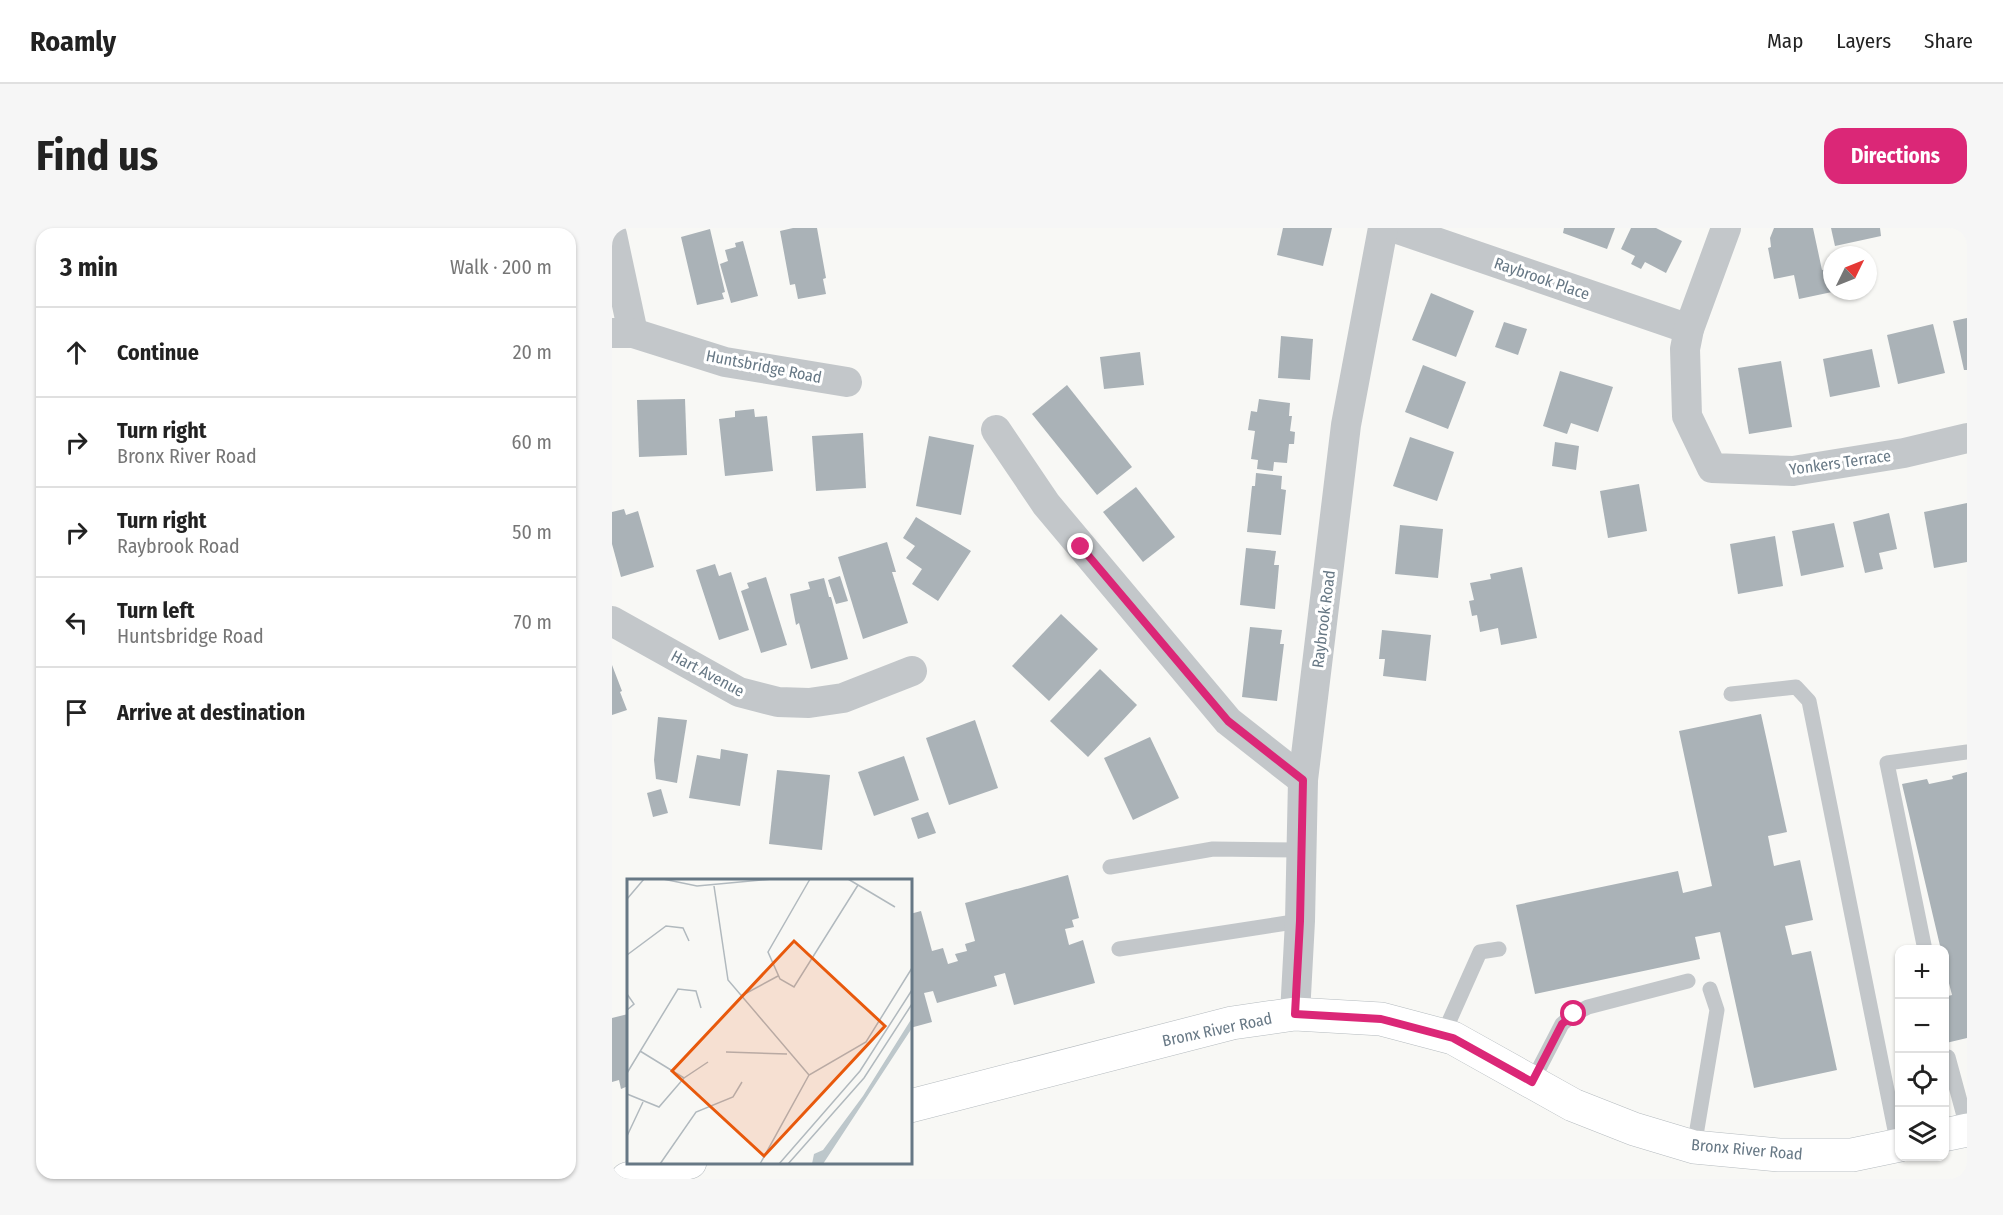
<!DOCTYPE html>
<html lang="en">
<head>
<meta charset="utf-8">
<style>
	body { margin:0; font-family:"Fira Sans Condensed",sans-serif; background:#f6f6f6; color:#222 }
	.controls { position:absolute; right:18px; bottom:18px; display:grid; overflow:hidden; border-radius:12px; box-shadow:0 2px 4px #0004 }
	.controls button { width:54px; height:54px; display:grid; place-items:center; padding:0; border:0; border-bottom:2px solid #e0e0e0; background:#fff; color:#222; font:30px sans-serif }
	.compass { position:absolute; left:1211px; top:18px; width:54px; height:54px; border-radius:50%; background:#fff; box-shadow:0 2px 4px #0004; rotate:47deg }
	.stop { position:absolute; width:18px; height:18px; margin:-14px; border:4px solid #db2777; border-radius:50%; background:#fff }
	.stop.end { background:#db2777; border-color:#fff; box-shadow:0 2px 6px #0008 }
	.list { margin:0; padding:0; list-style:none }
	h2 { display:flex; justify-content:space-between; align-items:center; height:78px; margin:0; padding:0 24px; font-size:26px }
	h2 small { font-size:20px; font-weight:400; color:#767676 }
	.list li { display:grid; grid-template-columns:39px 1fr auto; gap:18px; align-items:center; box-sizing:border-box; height:90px; padding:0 24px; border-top:2px solid #e0e0e0 }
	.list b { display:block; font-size:22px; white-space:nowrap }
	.list p { margin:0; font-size:20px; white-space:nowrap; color:#767676 }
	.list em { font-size:20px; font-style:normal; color:#767676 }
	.icon { flex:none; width:33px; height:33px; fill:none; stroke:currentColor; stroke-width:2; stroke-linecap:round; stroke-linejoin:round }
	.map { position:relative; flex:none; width:1355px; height:951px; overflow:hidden; border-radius:18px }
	header { display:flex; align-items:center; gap:36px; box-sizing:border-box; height:84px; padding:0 30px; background:#fff; border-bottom:2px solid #e0e0e0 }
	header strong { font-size:28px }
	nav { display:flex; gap:33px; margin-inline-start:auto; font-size:21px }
	.intro { display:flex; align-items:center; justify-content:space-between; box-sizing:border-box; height:144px; padding:0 36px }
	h1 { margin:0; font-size:42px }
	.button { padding:15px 27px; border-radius:18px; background:#db2777; color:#fff; font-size:21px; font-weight:700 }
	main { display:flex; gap:36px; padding:0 36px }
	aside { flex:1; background:#fff; border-radius:18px; box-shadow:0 2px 4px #0004 }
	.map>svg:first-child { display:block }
</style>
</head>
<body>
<header>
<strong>Roamly</strong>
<nav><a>Map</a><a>Layers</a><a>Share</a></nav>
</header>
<div class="intro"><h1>Find us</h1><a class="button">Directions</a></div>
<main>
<aside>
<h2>3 min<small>Walk · 200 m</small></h2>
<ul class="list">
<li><svg class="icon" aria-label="ahead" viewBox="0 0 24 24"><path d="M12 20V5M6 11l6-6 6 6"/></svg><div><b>Continue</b></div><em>20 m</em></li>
<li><svg class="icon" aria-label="right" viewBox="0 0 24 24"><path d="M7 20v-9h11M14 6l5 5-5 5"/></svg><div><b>Turn right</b><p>Bronx River Road</p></div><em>60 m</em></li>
<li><svg class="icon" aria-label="right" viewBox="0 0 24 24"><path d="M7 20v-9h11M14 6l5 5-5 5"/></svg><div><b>Turn right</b><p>Raybrook Road</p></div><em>50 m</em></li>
<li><svg class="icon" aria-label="left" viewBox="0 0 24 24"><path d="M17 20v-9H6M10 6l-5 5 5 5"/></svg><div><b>Turn left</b><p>Huntsbridge Road</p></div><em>70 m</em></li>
<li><svg class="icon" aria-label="arrive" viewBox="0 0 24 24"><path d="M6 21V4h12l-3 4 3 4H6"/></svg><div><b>Arrive at destination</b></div></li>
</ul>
</aside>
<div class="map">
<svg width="1355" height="951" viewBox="0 0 1355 951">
	<rect width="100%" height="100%" fill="#f8f8f5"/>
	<g fill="#aab2b7">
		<polygon points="181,0 205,0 214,50 211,51 214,66 186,71 183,56 178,57 168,3"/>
		<polygon points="671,0 720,0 711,38 665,27"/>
		<polygon points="952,0 1003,0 995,21 951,5"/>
		<polygon points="1019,0 1044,0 1070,13 1054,45 1033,34 1029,41 1019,36 1023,28 1009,21"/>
		<polygon points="1162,0 1201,0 1210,42 1215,41 1220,64 1187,71 1182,47 1162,51 1156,20 1159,19 1158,10"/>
		<polygon points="1219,0 1268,0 1269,8 1223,18"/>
		<polygon points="98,1 113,64 110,65 112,71 85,77 69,9"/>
		<polygon points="131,13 146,68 119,75 108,36 116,33 113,22 124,19 123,15"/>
		<polygon points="819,65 862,83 844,129 800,112"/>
		<polygon points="1355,90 1355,142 1352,142 1341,93"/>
		<polygon points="892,94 915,101 906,127 883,119"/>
		<polygon points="1321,96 1333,145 1286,156 1275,107"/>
		<polygon points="669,108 701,111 698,152 666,150"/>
		<polygon points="1260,121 1268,159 1218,169 1211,131"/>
		<polygon points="528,124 532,157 492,161 488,129"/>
		<polygon points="1169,133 1180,199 1137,206 1126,140"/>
		<polygon points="811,137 854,154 836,201 793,184"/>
		<polygon points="948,143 1001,159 986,204 959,195 955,206 931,198"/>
		<polygon points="455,157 520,239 485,267 420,186"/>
		<polygon points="73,171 75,227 27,229 25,172"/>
		<polygon points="647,171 678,175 677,188 680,188 678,203 683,204 682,216 677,216 675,235 662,234 661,243 645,241 646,232 639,231 643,203 636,202 639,183 645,184"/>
		<polygon points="142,181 143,189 155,188 161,243 113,248 107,191 123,189 123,183"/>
		<polygon points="251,205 254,260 204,263 200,208"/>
		<polygon points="317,208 362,217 349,287 304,278"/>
		<polygon points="798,209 842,224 825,273 781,258"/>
		<polygon points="943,214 967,218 964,242 940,238"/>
		<polygon points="644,245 670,248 669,261 674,262 669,307 635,304 640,258 643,258"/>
		<polygon points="1027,256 1035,303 996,310 988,263"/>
		<polygon points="524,259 563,309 531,334 491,284"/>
		<polygon points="1355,275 1355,334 1322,340 1312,284"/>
		<polygon points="12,281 14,287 26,283 42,339 9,349 0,316 0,284"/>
		<polygon points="1277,285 1285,321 1267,325 1271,341 1253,345 1241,294"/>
		<polygon points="304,289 359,323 326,373 300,356 310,341 294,330 303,318 291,310"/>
		<polygon points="1222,295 1232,339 1189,348 1180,303"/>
		<polygon points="788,297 831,301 826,350 783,346"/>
		<polygon points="1163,308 1171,358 1126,366 1118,316"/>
		<polygon points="275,314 284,344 280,344 296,395 251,411 226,329"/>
		<polygon points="634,320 664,323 662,337 667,337 663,381 628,377"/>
		<polygon points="103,336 107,348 119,344 137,402 107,412 84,342"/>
		<polygon points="910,339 925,410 889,417 886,400 868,404 865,387 860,388 857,373 862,372 858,355 879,351 878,346"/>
		<polygon points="228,348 236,373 224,376 216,352"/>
		<polygon points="154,349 175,417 149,425 129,363 137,360 135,355"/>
		<polygon points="212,350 217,369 219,369 236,431 199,441 187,395 184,397 178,366 198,361 196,354"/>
		<polygon points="449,386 486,421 437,473 400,438"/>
		<polygon points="638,399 670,402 668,416 672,416 665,473 630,469"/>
		<polygon points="770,402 819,407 814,453 771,448 773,431 767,431"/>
		<polygon points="0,437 10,463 8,464 15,482 0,487"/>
		<polygon points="488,441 525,477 476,529 438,493"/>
		<polygon points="1149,486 1175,604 1156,608 1162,638 1188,632 1201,692 1173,698 1180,727 1199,723 1225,842 1142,860 1108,704 1083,709 1088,731 923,766 904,677 1066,643 1071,665 1100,658 1067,503"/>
		<polygon points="46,489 75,492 65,555 44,551 42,532"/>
		<polygon points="363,492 386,560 337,577 314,510"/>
		<polygon points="538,509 567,570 521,592 492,530"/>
		<polygon points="109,521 136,526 128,578 77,570 85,527 108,531"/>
		<polygon points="292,528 307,572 262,588 246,544"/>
		<polygon points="165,542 218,547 210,622 157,616"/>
		<polygon points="1355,544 1355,810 1334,815 1332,769 1340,767 1332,736 1332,722 1329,722 1290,556 1315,551 1317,556 1341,551 1340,548"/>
		<polygon points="49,561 56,585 41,589 35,565"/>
		<polygon points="316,584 324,605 306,611 299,590"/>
		<polygon points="456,647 467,690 460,692 462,699 453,701 457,717 471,712 483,755 402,777 393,745 382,748 385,758 325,775 321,763 312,765 320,794 298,800 298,686 309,683 320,723 331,720 336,736 346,733 343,726 355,723 353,716 363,713 353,675"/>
		<polygon points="16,786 16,858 9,861 7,852 0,854 0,790"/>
	</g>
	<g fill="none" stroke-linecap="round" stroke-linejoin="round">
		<g stroke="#b5bbbf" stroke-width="34">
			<g id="secondary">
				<polyline points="298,878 620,795 683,786 769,791 841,810 961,877 1022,901 1082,919 1167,927 1240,927 1288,917"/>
				<polyline points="1332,907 1355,902"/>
				<polyline points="15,951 78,934"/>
			</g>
		</g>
		<g stroke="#c3c7ca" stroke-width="15">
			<polyline points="1119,466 1184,459 1197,473 1286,917"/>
			<polyline points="498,639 601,621 690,622"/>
			<polyline points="507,721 688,693"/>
			<polyline points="1313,722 1275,535 1355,524"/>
			<polyline points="831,807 868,724 887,721"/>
			<polyline points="1336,829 1355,899"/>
			<polyline points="920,854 950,796 962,786 976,779 1076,753"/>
			<polyline points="1082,919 1105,782 1098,761"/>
		</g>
		<g stroke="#c3c7ca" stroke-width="30">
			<polyline points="783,0 1077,101"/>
			<polyline points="1114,0 1077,101 1073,121 1075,188 1100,240 1181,243 1292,225 1355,210"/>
			<polyline points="0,7 21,105"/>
			<polyline points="0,105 21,105 113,134 235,154"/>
			<polyline points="384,202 434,276 616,493 691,552"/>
			<polyline points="0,393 127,464 166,474 197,475 231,470 300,443"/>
			<polyline points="683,786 688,693 691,552 734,197 771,0"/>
		</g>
		<use href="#secondary" stroke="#fff" stroke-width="33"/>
	</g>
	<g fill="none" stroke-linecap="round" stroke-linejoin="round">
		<polyline stroke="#db2777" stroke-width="8" points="469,319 616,493 691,552 688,693 683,786 769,791 841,810 920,854 950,796 962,786"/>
	</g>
	<g text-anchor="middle" stroke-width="6" stroke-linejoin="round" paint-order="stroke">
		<g font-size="16" fill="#677885" stroke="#fff">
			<text transform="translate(930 50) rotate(19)" y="6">Raybrook Place</text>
			<text transform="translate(152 138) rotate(11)" y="6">Huntsbridge Road</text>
			<text transform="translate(1228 234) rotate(-8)" y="6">Yonkers Terrace</text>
			<text transform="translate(711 391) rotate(-83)" y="6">Raybrook Road</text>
			<text transform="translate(96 445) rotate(28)" y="6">Hart Avenue</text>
			<text transform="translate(605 801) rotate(-12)" y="6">Bronx River Road</text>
			<text transform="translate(1135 921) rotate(5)" y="6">Bronx River Road</text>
		</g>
	</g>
	<g transform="translate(15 651)">
		<rect width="285" height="285" fill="#f8f8f5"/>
		<path d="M285 139V149L196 285H185L187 275 196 271 236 217Z" fill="#bdc7cb"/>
		<path fill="none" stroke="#b1b9be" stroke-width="1.5" d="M36 0 70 7 145 0M183 0 141 73 153 100 167 108 231 6M221 0 268 28M87 7 101 101 182 196M0 20 17 0M0 76 39 47 56 49 62 62M0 115 7 125 0 131M114 117 151 97M13 172 57 199M99 173 160 175M0 194 51 110 69 112 74 129M0 215 32 228 57 199 81 183M0 257 16 223M33 285 69 233 106 218 115 203M133 285 182 196 239 163 285 89M152 285 233 192 285 111M161 285 237 199 285 125"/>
		<path fill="#e8590c" fill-opacity="0.15" stroke="#e8590c" stroke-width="3" d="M167 62 258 147 137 277 45 192Z"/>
		<rect width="285" height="285" fill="none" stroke="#677885" stroke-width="3"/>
	</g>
</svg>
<div class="controls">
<button>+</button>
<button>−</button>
<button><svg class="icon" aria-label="locate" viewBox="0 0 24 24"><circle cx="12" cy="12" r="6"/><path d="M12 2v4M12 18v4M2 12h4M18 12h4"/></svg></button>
<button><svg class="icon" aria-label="layers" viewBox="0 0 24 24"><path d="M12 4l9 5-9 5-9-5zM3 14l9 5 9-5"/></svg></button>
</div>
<svg class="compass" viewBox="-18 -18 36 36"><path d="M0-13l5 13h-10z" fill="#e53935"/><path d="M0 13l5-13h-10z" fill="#767676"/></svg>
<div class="stop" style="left:962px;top:786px"></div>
<div class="stop end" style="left:469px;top:319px"></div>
</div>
</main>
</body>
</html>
